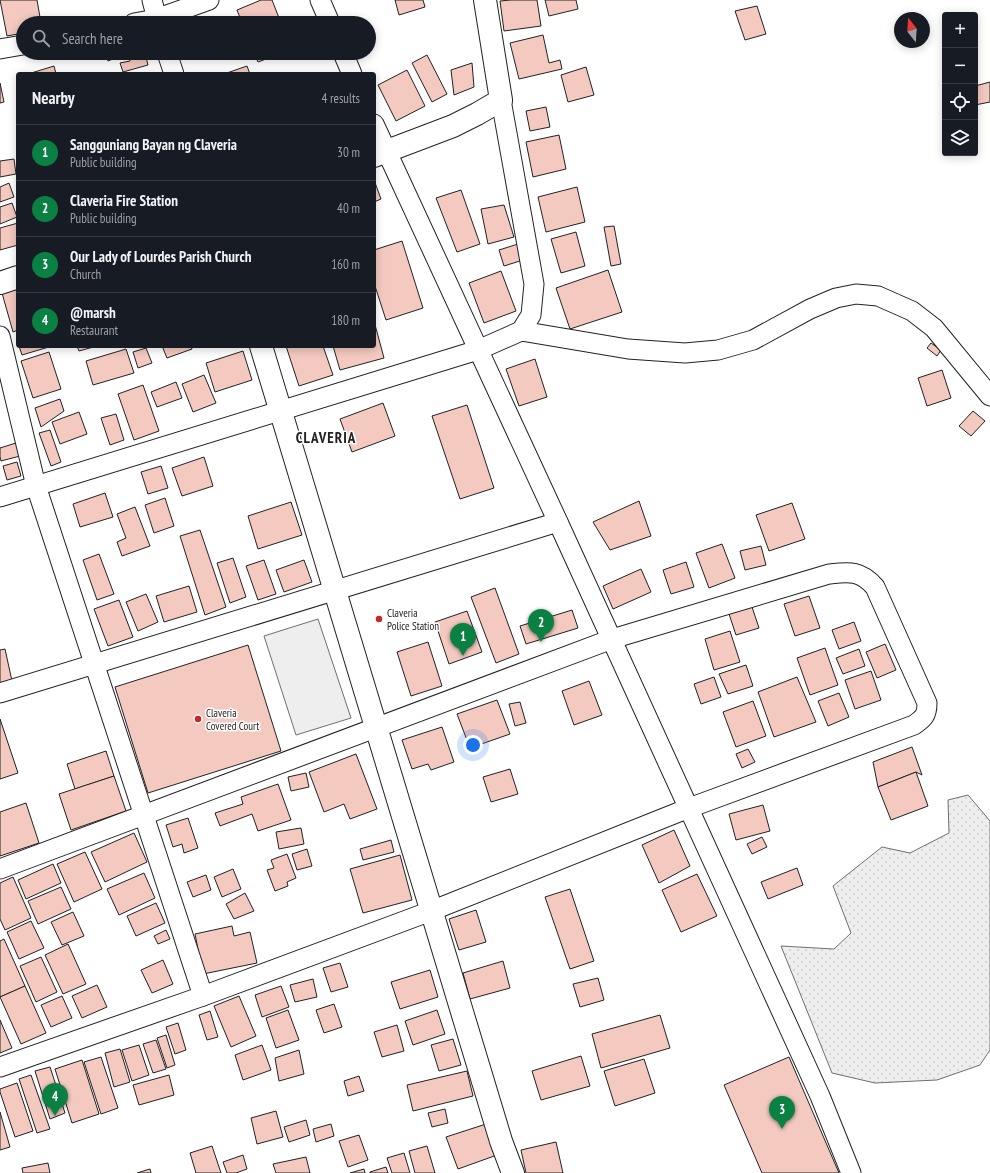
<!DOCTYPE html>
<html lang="en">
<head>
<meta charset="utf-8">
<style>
	body { margin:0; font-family:"PT Sans Narrow",sans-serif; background:#20242c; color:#f1f3f6 }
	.controls { position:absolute; right:12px; top:12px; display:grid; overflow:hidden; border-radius:4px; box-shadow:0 2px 10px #0003 }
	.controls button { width:36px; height:36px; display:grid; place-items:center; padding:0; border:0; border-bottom:1px solid #363941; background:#171b24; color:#f1f3f6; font:20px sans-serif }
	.compass { position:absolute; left:894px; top:12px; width:36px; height:36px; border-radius:50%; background:#171b24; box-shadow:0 2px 10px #0003; rotate:343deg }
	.you { position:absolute; left:473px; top:745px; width:14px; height:14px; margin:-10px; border:3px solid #fff; border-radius:50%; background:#1a73e8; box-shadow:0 0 0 6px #1a73e833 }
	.badge { display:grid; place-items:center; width:26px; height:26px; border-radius:50%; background:#0b8043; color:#fff; font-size:13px; font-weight:700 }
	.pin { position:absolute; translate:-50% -33px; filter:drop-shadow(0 1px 2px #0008) }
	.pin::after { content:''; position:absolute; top:21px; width:14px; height:12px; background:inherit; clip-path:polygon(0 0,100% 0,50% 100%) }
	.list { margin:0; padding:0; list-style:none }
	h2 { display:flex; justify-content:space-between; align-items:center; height:52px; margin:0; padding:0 16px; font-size:17px }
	h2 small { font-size:13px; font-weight:400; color:#9ea1a6 }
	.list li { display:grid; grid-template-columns:26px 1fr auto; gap:12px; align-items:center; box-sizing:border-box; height:56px; padding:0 16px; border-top:1px solid #363941 }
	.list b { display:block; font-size:15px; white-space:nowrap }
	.list p { margin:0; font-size:13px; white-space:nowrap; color:#9ea1a6 }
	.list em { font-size:13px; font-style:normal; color:#9ea1a6 }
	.icon { flex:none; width:22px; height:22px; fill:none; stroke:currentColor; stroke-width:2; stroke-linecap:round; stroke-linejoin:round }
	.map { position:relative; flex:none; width:990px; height:1173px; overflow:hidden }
	.search { position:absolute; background:#171b24; box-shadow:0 2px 10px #0003; left:16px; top:16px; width:360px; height:44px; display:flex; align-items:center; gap:10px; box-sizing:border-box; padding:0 14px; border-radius:22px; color:#9ea1a6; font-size:15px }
	.panel { position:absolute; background:#171b24; box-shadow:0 2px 10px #0003; left:16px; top:72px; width:360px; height:276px; border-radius:4px }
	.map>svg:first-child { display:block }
</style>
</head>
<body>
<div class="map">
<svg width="990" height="1173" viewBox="0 0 990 1173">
	<defs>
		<pattern id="grass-dots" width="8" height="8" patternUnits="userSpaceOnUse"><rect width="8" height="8" fill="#eee"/><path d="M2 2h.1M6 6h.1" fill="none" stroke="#ccc" stroke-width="1.8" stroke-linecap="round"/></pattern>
	</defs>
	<rect width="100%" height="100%" fill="#fff"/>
	<polygon fill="url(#grass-dots)" stroke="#6f6f6f" points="968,795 990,821 990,1050 980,1065 937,1080 875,1083 832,1073 781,946 834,949 851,933 833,886 882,847 910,853 949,833 948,800"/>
	<polygon fill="#eee" stroke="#6f6f6f" points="318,619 351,718 296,735 264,636"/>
	<g fill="#f3c9c0" stroke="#222">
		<polygon points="0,0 37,0 41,23 23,23 23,33 7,36"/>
		<polygon points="261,0 272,0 281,23 242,23 237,10"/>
		<polygon points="395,0 423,0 425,7 399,15"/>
		<polygon points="511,0 537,0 541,26 504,31 500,1"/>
		<polygon points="545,0 576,0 578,9 549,16"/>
		<polygon points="757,6 766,34 745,40 735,11"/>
		<polygon points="543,35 549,63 560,60 562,69 519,79 510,43"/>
		<polygon points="105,53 125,53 125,54 108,61"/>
		<polygon points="128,53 145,53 148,65 123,72 120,63 130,61"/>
		<polygon points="254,53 282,53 258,62"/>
		<polygon points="427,55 447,94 432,102 412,63"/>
		<polygon points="472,63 474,87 454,95 451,70"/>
		<polygon points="54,66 56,74 28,74"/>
		<polygon points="247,66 250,74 224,74"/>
		<polygon points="586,67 594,95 568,102 561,75"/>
		<polygon points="407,70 425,106 396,121 378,85"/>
		<polygon points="990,82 990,102 975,105 975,86"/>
		<polygon points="0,83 4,102 0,103"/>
		<polygon points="546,107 550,127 530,131 526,111"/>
		<polygon points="559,135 566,169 533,177 526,142"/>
		<polygon points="14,159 16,174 0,177 0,161"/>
		<polygon points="374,180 381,199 374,202"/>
		<polygon points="9,183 14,197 0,202 0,187"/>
		<polygon points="577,187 585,222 546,232 538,197"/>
		<polygon points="461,190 480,244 457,252 436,198"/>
		<polygon points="12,203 17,217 0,224 0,207"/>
		<polygon points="504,205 514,237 488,244 481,209"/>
		<polygon points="18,223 18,245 0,250 0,228"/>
		<polygon points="614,226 621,264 611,266 604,227"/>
		<polygon points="576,232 585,266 561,273 551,239"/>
		<polygon points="402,241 423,308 386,320 374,283 374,250"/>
		<polygon points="518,244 523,260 504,266 499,250"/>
		<polygon points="608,270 622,312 570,329 556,288"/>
		<polygon points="501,271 516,311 484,323 469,283"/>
		<polygon points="18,289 18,330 13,332 2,293"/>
		<polygon points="374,321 384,358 340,370 333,346 374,346"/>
		<polygon points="931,343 941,350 937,356 927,348"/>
		<polygon points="19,346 52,346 22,355"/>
		<polygon points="77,346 97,346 79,351"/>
		<polygon points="162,346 191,346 192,349 167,358"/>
		<polygon points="286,346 323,346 333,375 299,386"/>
		<polygon points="146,348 152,363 138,368 133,352"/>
		<polygon points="126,349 134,373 93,385 86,361"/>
		<polygon points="243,351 252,380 215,392 206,363"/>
		<polygon points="49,352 61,389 33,398 21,361"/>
		<polygon points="535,359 547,397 519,406 506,369"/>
		<polygon points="942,370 951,398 927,406 918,378"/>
		<polygon points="204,375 216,403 193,412 182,384"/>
		<polygon points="176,382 182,398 157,407 151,392"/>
		<polygon points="143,385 159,431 134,440 118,394"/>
		<polygon points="60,399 64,411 41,427 35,408"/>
		<polygon points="383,403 395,436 352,452 340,419"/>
		<polygon points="467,405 494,488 460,499 432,416"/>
		<polygon points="973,411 985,421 971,436 959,426"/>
		<polygon points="79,412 87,434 60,444 52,422"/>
		<polygon points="116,414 124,440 110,445 101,418"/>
		<polygon points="50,430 61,462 51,466 39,433"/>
		<polygon points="16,443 20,456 1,461 0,457 0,448"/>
		<polygon points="204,457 213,486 182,496 172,468"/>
		<polygon points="17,462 21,476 7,480 3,466"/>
		<polygon points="161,466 168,488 148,494 141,472"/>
		<polygon points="105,493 113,517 80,527 73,504"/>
		<polygon points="165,498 174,526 154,533 145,505"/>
		<polygon points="639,501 651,536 610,550 593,522"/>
		<polygon points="291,502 302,535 258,549 248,516"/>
		<polygon points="792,503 805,539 769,551 756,515"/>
		<polygon points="135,507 150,546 122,556 117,542 126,538 117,514"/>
		<polygon points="200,530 226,607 205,615 180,536"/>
		<polygon points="722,544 735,578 709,588 696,553"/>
		<polygon points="761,546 766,565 745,570 740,551"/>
		<polygon points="99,554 114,594 97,600 83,560"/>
		<polygon points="233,558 246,597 230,603 217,563"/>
		<polygon points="264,560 276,594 258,600 246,566"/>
		<polygon points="304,560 312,582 284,592 276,570"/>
		<polygon points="686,562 694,587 671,594 663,570"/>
		<polygon points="641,569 651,592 613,609 603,586"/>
		<polygon points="189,586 197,612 164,622 156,596"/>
		<polygon points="495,588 519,654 496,663 471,597"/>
		<polygon points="146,594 158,622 138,631 126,602"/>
		<polygon points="809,596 820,628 795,636 784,604"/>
		<polygon points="119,600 133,637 108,646 94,609"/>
		<polygon points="752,607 759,628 736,635 729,614"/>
		<polygon points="572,610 578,628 526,644 520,626"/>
		<polygon points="467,611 482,652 449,664 435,622"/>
		<polygon points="854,622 861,641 839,649 832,630"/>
		<polygon points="730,631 740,662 714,670 705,639"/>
		<polygon points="428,642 442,686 411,696 397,652"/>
		<polygon points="885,644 896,670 877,678 866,652"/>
		<polygon points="248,645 281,751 148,793 115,687"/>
		<polygon points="825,648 838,685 810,695 797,658"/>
		<polygon points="5,649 12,681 0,683 0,650"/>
		<polygon points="859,649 865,666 843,674 836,658"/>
		<polygon points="746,665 753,686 728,694 719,674"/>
		<polygon points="871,671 881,700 855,709 845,680"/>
		<polygon points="714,677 721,697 701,704 694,684"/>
		<polygon points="797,677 816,722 774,737 758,692"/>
		<polygon points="589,681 602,715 574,725 562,691"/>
		<polygon points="839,693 849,717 828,726 818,701"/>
		<polygon points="497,700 510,734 470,748 457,714"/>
		<polygon points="753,701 766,736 736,747 723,712"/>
		<polygon points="520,702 526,723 515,726 509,704"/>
		<polygon points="0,719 18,773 0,779"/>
		<polygon points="442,727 454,762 431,770 428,764 412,769 402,740"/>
		<polygon points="912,747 922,775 916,772 878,787 873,762"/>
		<polygon points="748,749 755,762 742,768 736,754"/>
		<polygon points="106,751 114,776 75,789 67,764"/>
		<polygon points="356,754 377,809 350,819 344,804 324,812 309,772"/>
		<polygon points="510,769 518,794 491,802 483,777"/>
		<polygon points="916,772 928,806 891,820 878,787"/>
		<polygon points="306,773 309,787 291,791 288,777"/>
		<polygon points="114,776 126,811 71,830 59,794"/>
		<polygon points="278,784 291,820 258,831 252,814 220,826 215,813 243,804 241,797"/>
		<polygon points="26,803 39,843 0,856 0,812"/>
		<polygon points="763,805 770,831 736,840 729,814"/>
		<polygon points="188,818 198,848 184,853 182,844 173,847 166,825"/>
		<polygon points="301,828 304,844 279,849 276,832"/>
		<polygon points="674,830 690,866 659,883 642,845"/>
		<polygon points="134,833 147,862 105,882 91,852"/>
		<polygon points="762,837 767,847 752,854 747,844"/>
		<polygon points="391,840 394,852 363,860 360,849"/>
		<polygon points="307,849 312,866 297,870 292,854"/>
		<polygon points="85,852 102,889 74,902 57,864"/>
		<polygon points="287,854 296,878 287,882 288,886 275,891 267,870 274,868 271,860"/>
		<polygon points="400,855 412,900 363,913 350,869"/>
		<polygon points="53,864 61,883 26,899 18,880"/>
		<polygon points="797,868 803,885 768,899 761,882"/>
		<polygon points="233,869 241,889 222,897 214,877"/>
		<polygon points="144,873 155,898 119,915 107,889"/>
		<polygon points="697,874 717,916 681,932 662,890"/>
		<polygon points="206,875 211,890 193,897 187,882"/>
		<polygon points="13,877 31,918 5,930 0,919 0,883"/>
		<polygon points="61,887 71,909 38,924 28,901"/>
		<polygon points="570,889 594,961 570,969 545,897"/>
		<polygon points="245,893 254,911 234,919 226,904"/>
		<polygon points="156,903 165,923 136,936 127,916"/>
		<polygon points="476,910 486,942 459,950 449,919"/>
		<polygon points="73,912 84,936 62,945 51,922"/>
		<polygon points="31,921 44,948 19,959 7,932"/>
		<polygon points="232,926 234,936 250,932 257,963 203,974 195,934"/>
		<polygon points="166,930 170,939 158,944 154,936"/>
		<polygon points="4,939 25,986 0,997 0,941"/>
		<polygon points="68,944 86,984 63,994 45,955"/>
		<polygon points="41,957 57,992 36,1002 20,966"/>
		<polygon points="163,960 173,984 152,993 141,970"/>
		<polygon points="503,961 510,988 470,999 463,973"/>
		<polygon points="340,963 348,987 331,992 323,968"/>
		<polygon points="430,970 438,997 400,1009 391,982"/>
		<polygon points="598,978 604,1000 580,1007 573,984"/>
		<polygon points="313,979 317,997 295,1002 290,985"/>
		<polygon points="97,985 107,1007 82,1018 72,996"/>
		<polygon points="25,986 46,1033 21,1044 0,997"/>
		<polygon points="281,986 289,1007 262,1017 255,995"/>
		<polygon points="62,996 72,1018 51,1027 41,1005"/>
		<polygon points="239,996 256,1036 231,1047 214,1006"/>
		<polygon points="334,1004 342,1027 324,1033 316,1010"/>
		<polygon points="288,1010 299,1040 276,1048 266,1018"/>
		<polygon points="437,1010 445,1034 413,1045 405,1021"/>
		<polygon points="210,1011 218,1037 207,1040 199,1015"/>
		<polygon points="660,1015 670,1048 601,1068 592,1034"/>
		<polygon points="0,1020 12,1048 0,1053"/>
		<polygon points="178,1023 186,1050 175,1054 166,1027"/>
		<polygon points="397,1025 404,1051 382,1057 374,1032"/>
		<polygon points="166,1035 175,1065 167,1068 157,1038"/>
		<polygon points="453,1039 461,1065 439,1071 431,1045"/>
		<polygon points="156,1040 166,1069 153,1073 143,1044"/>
		<polygon points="139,1045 149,1075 132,1081 122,1050"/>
		<polygon points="262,1045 271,1070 243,1080 235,1055"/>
		<polygon points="120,1049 130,1082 114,1087 105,1053"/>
		<polygon points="299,1050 304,1074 279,1081 275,1058"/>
		<polygon points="581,1056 590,1086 541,1100 532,1071"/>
		<polygon points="101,1057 118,1108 101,1114 84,1062"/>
		<polygon points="789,1057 839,1173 762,1173 724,1085"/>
		<polygon points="644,1059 655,1093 615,1106 604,1071"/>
		<polygon points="82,1060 99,1114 72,1123 55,1069"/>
		<polygon points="50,1067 65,1113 50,1119 35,1071"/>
		<polygon points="467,1071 473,1096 413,1111 407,1085"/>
		<polygon points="31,1075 50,1129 37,1133 19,1079"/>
		<polygon points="169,1075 174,1095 139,1105 133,1085"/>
		<polygon points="359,1076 364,1091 348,1096 344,1081"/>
		<polygon points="17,1083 33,1131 15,1137 0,1092 0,1089"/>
		<polygon points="445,1109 448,1123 432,1127 428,1113"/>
		<polygon points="276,1111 283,1137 257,1144 251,1118"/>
		<polygon points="0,1112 10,1147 0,1150"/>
		<polygon points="306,1120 310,1135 289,1142 284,1127"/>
		<polygon points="331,1124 334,1136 316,1142 313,1129"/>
		<polygon points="486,1124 497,1155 458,1169 446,1137"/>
		<polygon points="359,1135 368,1160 348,1167 339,1141"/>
		<polygon points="556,1142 563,1173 526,1173 521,1150"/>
		<polygon points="212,1146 221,1173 196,1173 190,1153"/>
		<polygon points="427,1146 435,1173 415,1173 409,1151"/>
		<polygon points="404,1153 410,1173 392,1173 387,1158"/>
		<polygon points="243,1155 247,1169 236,1173 227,1173 223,1162"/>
		<polygon points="306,1157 310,1173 276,1173 273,1164"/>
		<polygon points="48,1163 50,1173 23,1173 22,1168"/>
		<polygon points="386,1167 388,1173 370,1173 370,1172"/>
		<polygon points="150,1169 151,1173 137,1173"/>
		<polygon points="364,1169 365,1173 350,1173"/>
	</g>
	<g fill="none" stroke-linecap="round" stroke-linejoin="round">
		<g stroke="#222" stroke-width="21">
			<g id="minor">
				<polyline points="152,0 158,23"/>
				<polyline points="320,0 330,23"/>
				<polyline points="134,23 156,19 209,0"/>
				<polyline points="0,49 23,45"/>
				<polyline points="167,53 174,74"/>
				<polyline points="343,53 352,74"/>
				<polyline points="501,100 534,284 531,315 521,331"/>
				<polyline points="374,124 558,522 820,1096 851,1173"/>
				<polyline points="0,336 36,486 203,996"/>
				<polyline points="0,497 478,350 521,331 628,349 685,353 718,350 753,340 810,309 836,298 856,294 878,296 912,311 934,328 990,396"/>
				<polyline points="0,693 558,522"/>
				<path d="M0 869 612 639 829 574C849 572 860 570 875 587L927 703C927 715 924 718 914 725L689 808 431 911 203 996 0 1067"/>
			</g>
		</g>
		<g stroke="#222" stroke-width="24">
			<polyline id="tertiary" points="261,346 501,1141 513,1173"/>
		</g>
		<g stroke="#222" stroke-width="24">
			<g id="primary">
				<polyline points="374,156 453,126 477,114 501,100 485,0"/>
				<polyline points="0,283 18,277"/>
			</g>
		</g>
		<use href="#minor" stroke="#fff" stroke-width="19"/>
		<use href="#tertiary" stroke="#fff" stroke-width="22"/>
		<use href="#primary" stroke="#fff" stroke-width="22"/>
	</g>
	<g fill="#c62828" stroke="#fff" stroke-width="1.5">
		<circle cx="379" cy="619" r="4"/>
		<circle cx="198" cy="719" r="4"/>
	</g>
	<g text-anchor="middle" stroke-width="3" stroke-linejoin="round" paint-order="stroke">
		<g font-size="11" fill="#222" stroke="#fff" text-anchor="start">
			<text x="387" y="617">Claveria<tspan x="387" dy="13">Police Station</tspan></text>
			<text x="206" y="717">Claveria<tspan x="206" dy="13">Covered Court</tspan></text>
		</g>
		<g font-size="15" font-weight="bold" letter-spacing="1" fill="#222" stroke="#fff">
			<text x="326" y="443">CLAVERIA</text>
		</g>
	</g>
</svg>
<div class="controls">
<button>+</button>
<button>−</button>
<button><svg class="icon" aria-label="locate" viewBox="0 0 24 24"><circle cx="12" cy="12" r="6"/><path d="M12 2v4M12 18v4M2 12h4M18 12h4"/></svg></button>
<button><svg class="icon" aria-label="layers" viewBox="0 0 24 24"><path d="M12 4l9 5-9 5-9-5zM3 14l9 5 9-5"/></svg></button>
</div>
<svg class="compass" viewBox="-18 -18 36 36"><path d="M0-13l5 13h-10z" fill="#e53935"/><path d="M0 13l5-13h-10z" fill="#9ea1a6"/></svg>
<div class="you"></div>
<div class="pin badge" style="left:463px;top:656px">1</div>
<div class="pin badge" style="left:541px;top:642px">2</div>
<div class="pin badge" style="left:782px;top:1129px">3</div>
<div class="pin badge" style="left:55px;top:1116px">4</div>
<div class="search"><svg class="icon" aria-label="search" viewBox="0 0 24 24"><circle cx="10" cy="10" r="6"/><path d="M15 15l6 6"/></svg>Search here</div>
<section class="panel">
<h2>Nearby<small>4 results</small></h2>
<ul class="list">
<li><span class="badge">1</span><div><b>Sangguniang Bayan ng Claveria</b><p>Public building</p></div><em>30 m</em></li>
<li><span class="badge">2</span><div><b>Claveria Fire Station</b><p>Public building</p></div><em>40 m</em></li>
<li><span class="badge">3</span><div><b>Our Lady of Lourdes Parish Church</b><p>Church</p></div><em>160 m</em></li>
<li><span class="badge">4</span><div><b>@marsh</b><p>Restaurant</p></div><em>180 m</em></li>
</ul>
</section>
</div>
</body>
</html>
